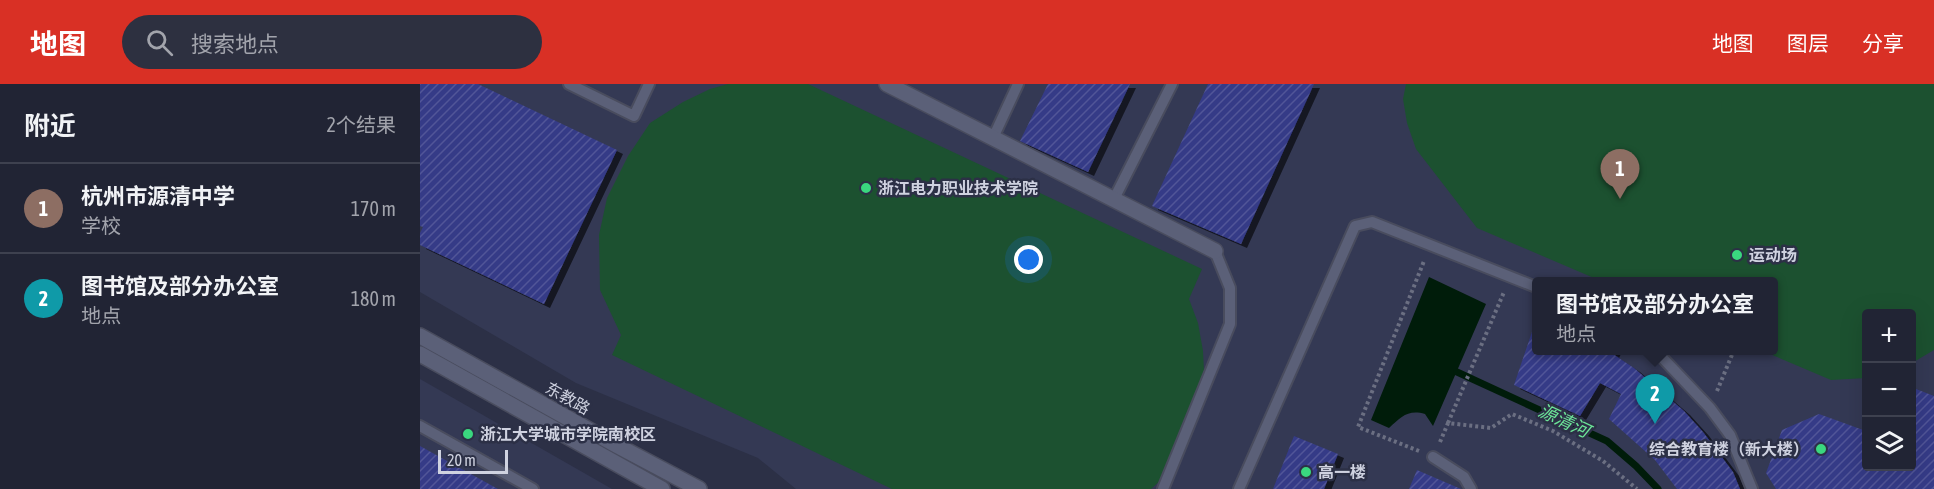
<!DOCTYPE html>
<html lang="zh">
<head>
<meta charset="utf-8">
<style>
	body { margin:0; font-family:"Asap Condensed","Noto Sans SC",sans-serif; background:#2d3040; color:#f1f3f6 }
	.controls { position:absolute; right:18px; bottom:18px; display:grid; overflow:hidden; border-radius:6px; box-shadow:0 6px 24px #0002 }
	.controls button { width:54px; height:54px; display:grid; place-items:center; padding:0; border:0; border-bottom:2px solid #3e414f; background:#212434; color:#f1f3f6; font:30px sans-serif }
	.scale { position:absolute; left:18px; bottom:15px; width:70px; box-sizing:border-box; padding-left:6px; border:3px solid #cfd2e0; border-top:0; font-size:16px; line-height:21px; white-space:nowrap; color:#cfd2e0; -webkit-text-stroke:4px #2c3046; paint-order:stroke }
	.you { position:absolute; left:609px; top:176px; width:21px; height:21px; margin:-15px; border:4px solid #fff; border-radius:50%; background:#1a73e8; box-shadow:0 0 0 9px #1a73e833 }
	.badge { display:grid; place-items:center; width:39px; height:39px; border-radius:50%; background:#d93025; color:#fff; font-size:20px; font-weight:700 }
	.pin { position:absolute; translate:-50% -50px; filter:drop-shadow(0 2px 3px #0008) }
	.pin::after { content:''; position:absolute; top:32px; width:21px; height:18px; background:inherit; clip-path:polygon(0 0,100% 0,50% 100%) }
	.popup { position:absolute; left:1112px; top:193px; width:246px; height:78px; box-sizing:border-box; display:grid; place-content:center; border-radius:6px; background:#212434; filter:drop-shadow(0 2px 4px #0005); font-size:20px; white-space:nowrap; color:#a2a4ac }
	.popup b { font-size:22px; color:#f1f3f6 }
	.popup::after { content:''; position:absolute; left:50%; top:100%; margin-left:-12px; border:12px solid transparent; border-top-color:#212434 }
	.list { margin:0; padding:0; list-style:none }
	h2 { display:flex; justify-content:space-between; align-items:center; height:78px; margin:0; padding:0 24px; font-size:26px }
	h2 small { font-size:20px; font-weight:400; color:#a2a4ac }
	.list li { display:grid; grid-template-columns:39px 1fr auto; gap:18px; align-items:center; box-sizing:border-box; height:90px; padding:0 24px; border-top:2px solid #3e414f }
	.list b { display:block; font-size:22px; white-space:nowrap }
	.list p { margin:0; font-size:20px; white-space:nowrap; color:#a2a4ac }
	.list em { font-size:20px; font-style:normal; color:#a2a4ac }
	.icon { flex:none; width:33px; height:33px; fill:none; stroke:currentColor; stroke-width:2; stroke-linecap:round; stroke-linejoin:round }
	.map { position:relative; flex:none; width:1514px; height:405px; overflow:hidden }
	header { display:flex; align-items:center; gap:36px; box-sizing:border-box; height:84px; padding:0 30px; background:#d93025; color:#fff }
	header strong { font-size:28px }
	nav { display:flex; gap:33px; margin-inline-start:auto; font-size:21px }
	.search { width:420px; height:54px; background:#2d3040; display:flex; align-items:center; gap:15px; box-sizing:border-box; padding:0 21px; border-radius:33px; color:#a2a4ac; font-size:22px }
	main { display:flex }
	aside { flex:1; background:#212434 }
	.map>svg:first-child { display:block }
</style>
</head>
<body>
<header>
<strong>地图</strong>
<div class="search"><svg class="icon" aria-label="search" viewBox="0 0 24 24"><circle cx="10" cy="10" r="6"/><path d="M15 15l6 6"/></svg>搜索地点</div>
<nav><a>地图</a><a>图层</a><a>分享</a></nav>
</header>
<main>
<aside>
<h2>附近<small>2个结果</small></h2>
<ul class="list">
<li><span class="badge" style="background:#8d6e63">1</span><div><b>杭州市源清中学</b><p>学校</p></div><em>170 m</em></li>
<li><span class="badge" style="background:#0f9aa8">2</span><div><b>图书馆及部分办公室</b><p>地点</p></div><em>180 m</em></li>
</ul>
</aside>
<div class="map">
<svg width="1514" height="405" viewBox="0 0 1514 405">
	<defs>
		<pattern id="building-hatch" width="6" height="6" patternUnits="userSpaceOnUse" patternTransform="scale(1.5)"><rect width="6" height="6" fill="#353b87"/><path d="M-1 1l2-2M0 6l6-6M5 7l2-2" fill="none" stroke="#515698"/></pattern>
		<filter id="shadow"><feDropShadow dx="6" dy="4" stdDeviation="0" flood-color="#0009"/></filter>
	</defs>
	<rect width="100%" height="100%" fill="#2c3046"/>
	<g fill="#343954" fill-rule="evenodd">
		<path d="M0 0H1514V405H376L338 374 156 299 0 208ZM1116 198H1354V266H1116ZM1446 230H1492V382H1446Z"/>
		<polygon points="0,295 192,405 0,405"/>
	</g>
	<g fill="#1c5130">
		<polygon points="308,0 388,0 782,185 769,215 778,239 783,267 784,287 782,306 742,395 731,405 472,405 192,271 201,251 180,206 179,151 187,114 208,72 230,39 263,18 290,5"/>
		<polygon points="986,0 1514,0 1514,266 1492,279 1492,230 1446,230 1446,294 1411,296 1343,267 1354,266 1354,198 1181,197 1057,144 996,65 987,39 983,15"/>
	</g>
	<path fill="#001c0a" d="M1009 193 1066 220 1013 342 1005 330C988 325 981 333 969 344L951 336Z"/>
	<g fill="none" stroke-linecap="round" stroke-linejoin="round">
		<polyline stroke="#001c0a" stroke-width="7" points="1037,288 1187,357 1216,382 1238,405"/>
	</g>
	<g fill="url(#building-hatch)" filter="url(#shadow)">
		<polygon points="0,0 58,0 197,66 124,220 0,161 0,149 3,143 0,142"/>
		<polygon points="628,0 710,0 668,88 600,57"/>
		<polygon points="788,0 894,0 821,160 732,122"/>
		<polygon points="1116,236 1116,266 1195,266 1193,270 1214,284 1264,327 1283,348 1313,388 1320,405 1257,405 1235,376 1189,335 1201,310 1180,299 1160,332 1094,301"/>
		<polygon points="1496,305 1514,312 1514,405 1356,405 1346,389 1362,346 1399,330 1446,347 1446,382 1492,382 1492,315"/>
		<polygon points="874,352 918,370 904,405 853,405"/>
		<polygon points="0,362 78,405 0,405"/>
		<polygon points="997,386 1041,405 989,405"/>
	</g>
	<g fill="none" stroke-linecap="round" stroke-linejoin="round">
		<g stroke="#494c5e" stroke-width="14">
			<g id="lane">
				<polyline points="149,0 214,32 229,0"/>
				<polyline points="573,54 598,0"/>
				<polyline points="694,115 752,0"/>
				<polyline points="1235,266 1290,324 1310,351 1332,405"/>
				<polyline points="0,342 113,405"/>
				<polyline points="1013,373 1044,393 1051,405"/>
				<polyline points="743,405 810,240 810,204 795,167"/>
				<polyline points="819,405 935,142 952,138 1116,203"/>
			</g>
		</g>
		<g stroke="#494c5e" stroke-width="18">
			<polyline id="street" points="467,0 795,167"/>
		</g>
		<g stroke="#494c5e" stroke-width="18">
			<g id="secondary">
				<polyline points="0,252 196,361 279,405"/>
				<polyline points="0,270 242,405"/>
			</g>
		</g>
		<g stroke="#6b6f82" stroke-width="4" stroke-dasharray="3 3" stroke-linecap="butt">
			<polyline points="1297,307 1314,266"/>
			<polyline points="1028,339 1084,208"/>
			<polyline points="1020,358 1028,339 1071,344 1092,330 1133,347 1183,377 1217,405"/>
			<polyline points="999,367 938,343 1004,177"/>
		</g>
		<use href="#lane" stroke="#5b6078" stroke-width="10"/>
		<use href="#street" stroke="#5b6078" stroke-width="15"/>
		<use href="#secondary" stroke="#5b6078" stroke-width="15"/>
	</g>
	<g fill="#3ad77f" stroke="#2c3046" stroke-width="2">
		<circle cx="446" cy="104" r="6"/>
		<circle cx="1317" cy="171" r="6"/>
		<circle cx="48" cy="350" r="6"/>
		<circle cx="1401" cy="365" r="6"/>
		<circle cx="886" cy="388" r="6"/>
	</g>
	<g text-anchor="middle" stroke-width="5" stroke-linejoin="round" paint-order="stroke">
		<g font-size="16" font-weight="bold" fill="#cfd2e0" stroke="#2c3046" text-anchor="start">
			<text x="458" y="110">浙江电力职业技术学院</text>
			<text x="1329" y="177">运动场</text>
			<text x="60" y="356">浙江大学城市学院南校区</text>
			<text x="1389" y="371" text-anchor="end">综合教育楼（新大楼）</text>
			<text x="898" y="394">高一楼</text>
		</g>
		<g font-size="16" fill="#cfd2e0" stroke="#2c3046">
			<text transform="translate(148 314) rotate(29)" y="6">东教路</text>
		</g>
		<g font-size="18" font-style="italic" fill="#6ce598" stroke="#2c3046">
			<text transform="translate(1144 337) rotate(25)" y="6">源清河</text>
		</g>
	</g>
</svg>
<div class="controls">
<button>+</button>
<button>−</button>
<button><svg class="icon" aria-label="layers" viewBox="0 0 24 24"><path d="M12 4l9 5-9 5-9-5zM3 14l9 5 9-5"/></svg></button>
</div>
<div class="scale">20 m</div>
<div class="you"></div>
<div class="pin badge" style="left:1200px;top:115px;background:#8d6e63">1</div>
<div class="pin badge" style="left:1235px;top:340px;background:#0f9aa8">2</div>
<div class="popup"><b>图书馆及部分办公室</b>地点</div>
</div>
</main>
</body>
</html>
